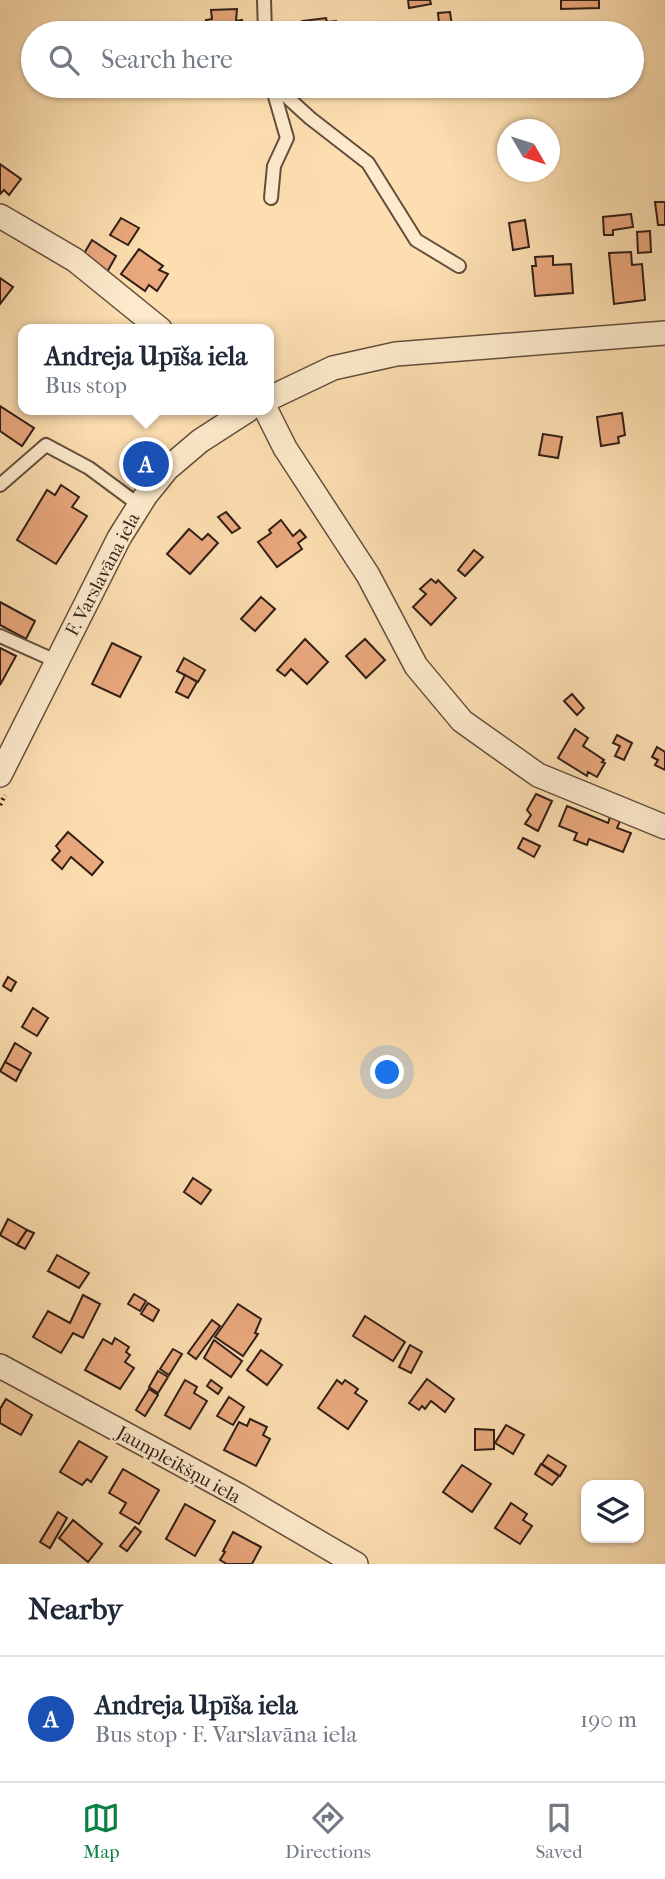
<!DOCTYPE html>
<html lang="en">
<head>
<meta charset="utf-8">
<style>
	body { margin:0; font-family:"IM FELL French Canon",serif; background:#f2f2f3; color:#1f2937 }
	.controls { position:absolute; right:21px; bottom:21px; display:grid; overflow:hidden; border-radius:14px; box-shadow:0 2px 5px #0004 }
	.controls button { width:63px; height:63px; display:grid; place-items:center; padding:0; border:0; border-bottom:2px solid #e0e1e3; background:#fff; color:#1f2937; font:35px sans-serif }
	.compass { position:absolute; left:497px; top:119px; width:63px; height:63px; border-radius:50%; background:#fff; box-shadow:0 2px 5px #0004; rotate:129deg }
	.you { position:absolute; left:388px; top:1073px; width:24px; height:24px; margin:-18px; border:5px solid #fff; border-radius:50%; background:#1a73e8; box-shadow:0 0 0 10px #1a73e833 }
	.badge { display:grid; place-items:center; width:46px; height:46px; border-radius:50%; background:#0b8043; color:#fff; font-size:23px; font-weight:700 }
	.pin { position:absolute; translate:-50% -50%; border:4px solid #fff; box-shadow:0 2px 7px #0006 }
	.popup { position:absolute; left:18px; top:324px; width:256px; height:91px; box-sizing:border-box; display:grid; place-content:center; border-radius:14px; background:#fff; filter:drop-shadow(0 2px 5px #0005); font-size:23px; white-space:nowrap; color:#747a83 }
	.popup b { font-size:26px; color:#1f2937 }
	.popup::after { content:''; position:absolute; left:50%; top:100%; margin-left:-14px; border:14px solid transparent; border-top-color:#fff }
	.list { margin:0; padding:0; list-style:none }
	h2 { display:flex; justify-content:space-between; align-items:center; height:91px; margin:0; padding:0 28px; font-size:30px }
	h2 small { font-size:23px; font-weight:400; color:#747a83 }
	.list li { display:grid; grid-template-columns:46px 1fr auto; gap:21px; align-items:center; box-sizing:border-box; height:126px; padding:0 28px; border-top:2px solid #e0e1e3 }
	.list b { display:block; font-size:26px; white-space:nowrap }
	.list p { margin:0; font-size:23px; white-space:nowrap; color:#747a83 }
	.list em { font-size:23px; font-style:normal; color:#747a83 }
	.icon { flex:none; width:38px; height:38px; fill:none; stroke:currentColor; stroke-width:2; stroke-linecap:round; stroke-linejoin:round }
	.map { position:relative; flex:none; width:665px; height:1564px; overflow:hidden }
	.search { position:absolute; background:#fff; box-shadow:0 2px 5px #0004; left:21px; right:21px; top:21px; height:77px; display:flex; align-items:center; gap:18px; box-sizing:border-box; padding:0 24px; border-radius:38px; color:#747a83; font-size:26px }
	.sheet { height:217px; background:#fff }
	nav { display:flex; justify-content:space-around; align-items:center; box-sizing:border-box; height:98px; border-top:2px solid #e0e1e3; background:#fff; font-size:19px; color:#747a83 }
	nav a { display:grid; justify-items:center; gap:4px }
	nav .on { color:#0b8043 }
	.map>svg:first-child { display:block }
</style>
</head>
<body>
<div class="map">
<svg width="665" height="1564" viewBox="0 0 665 1564">
	<rect width="100%" height="100%" fill="#fcdeb0"/>
	<filter id="stains"><feTurbulence type="fractalNoise" baseFrequency=".00286" numOctaves="4"/><feColorMatrix values="0 0 0 0 .2 0 0 0 0 .09 0 0 0 0 .02 0 0 0 .5 -.17"/></filter>
	<radialGradient id="worn" r=".72"><stop offset=".6" stop-color="#630" stop-opacity="0"/><stop offset="1" stop-color="#630" stop-opacity=".3"/></radialGradient>
	<g fill="#eaa87d" stroke="#301e16" stroke-width="2">
		<polygon points="408,0 430,0 431,4 409,8"/>
		<polygon points="561,0 599,0 599,8 561,9"/>
		<polygon points="237,9 236,21 242,20 243,31 238,31 238,33 206,32 206,20 212,19 211,10"/>
		<polygon points="450,12 453,33 440,33 438,13"/>
		<polygon points="326,18 327,22 336,21 338,33 304,33 302,21"/>
		<polygon points="186,22 189,22 193,33 175,33 172,27"/>
		<polygon points="433,22 435,33 398,33 397,26"/>
		<polygon points="501,25 502,33 490,33 489,27"/>
		<polygon points="0,164 21,179 9,195 4,190 0,194"/>
		<polygon points="655,202 665,202 665,225 658,225"/>
		<polygon points="631,214 633,227 613,230 613,235 604,235 603,217"/>
		<polygon points="121,218 139,228 128,245 110,235"/>
		<polygon points="525,220 529,247 513,250 509,223"/>
		<polygon points="650,231 651,252 638,253 637,232"/>
		<polygon points="92,240 116,256 106,274 82,257"/>
		<polygon points="139,249 163,266 159,270 168,274 157,291 149,285 145,291 121,274"/>
		<polygon points="631,252 632,265 642,264 645,300 614,304 609,253"/>
		<polygon points="553,256 553,265 571,264 573,293 535,296 532,266 536,266 535,257"/>
		<polygon points="0,278 13,287 0,304"/>
		<polygon points="0,406 34,428 22,446 0,431"/>
		<polygon points="622,413 625,435 618,437 619,443 601,446 597,417"/>
		<polygon points="543,434 562,437 558,458 539,455"/>
		<polygon points="61,485 79,497 72,507 87,516 56,564 17,540 47,490 55,495"/>
		<polygon points="226,512 240,528 232,533 218,517"/>
		<polygon points="281,520 293,536 300,530 306,537 298,543 302,549 277,567 258,542 271,533 269,530"/>
		<polygon points="189,529 202,540 208,534 218,543 190,574 167,554"/>
		<polygon points="474,550 483,557 465,576 458,570"/>
		<polygon points="431,579 436,583 438,580 456,598 431,625 413,607 426,594 420,589"/>
		<polygon points="261,597 275,609 255,631 241,619"/>
		<polygon points="0,602 35,621 26,639 0,625"/>
		<polygon points="305,639 328,662 307,684 291,669 285,676 277,670"/>
		<polygon points="365,639 385,660 366,678 346,656"/>
		<polygon points="112,643 141,657 120,697 92,684"/>
		<polygon points="0,648 16,656 0,685"/>
		<polygon points="184,658 205,670 198,682 177,671"/>
		<polygon points="185,675 197,682 188,698 176,692"/>
		<polygon points="572,694 584,708 577,715 564,701"/>
		<polygon points="575,729 588,738 583,746 604,760 602,762 605,763 597,777 588,772 587,776 558,758"/>
		<polygon points="617,735 632,743 624,760 615,756 620,746 613,743"/>
		<polygon points="657,747 665,752 665,770 655,765 658,760 652,757"/>
		<polygon points="536,794 552,801 538,831 525,824 531,815 527,810"/>
		<polygon points="567,806 608,823 610,817 620,821 617,828 631,833 623,852 589,839 587,845 574,840 577,833 559,826"/>
		<polygon points="68,832 103,862 92,875 71,857 62,869 52,860 60,851 56,846"/>
		<polygon points="523,838 540,846 534,857 518,848"/>
		<polygon points="8,977 16,982 11,991 3,986"/>
		<polygon points="33,1008 48,1018 37,1036 22,1027"/>
		<polygon points="15,1043 31,1053 21,1071 5,1062"/>
		<polygon points="5,1062 21,1071 16,1081 0,1071"/>
		<polygon points="193,1178 211,1190 201,1204 184,1192"/>
		<polygon points="8,1219 27,1230 17,1245 0,1235"/>
		<polygon points="27,1230 34,1233 25,1249 17,1245"/>
		<polygon points="57,1255 89,1273 79,1288 48,1271"/>
		<polygon points="134,1294 146,1301 140,1311 128,1304"/>
		<polygon points="83,1295 100,1304 83,1338 73,1333 61,1353 33,1337 48,1311 70,1323"/>
		<polygon points="148,1303 159,1310 153,1321 141,1314"/>
		<polygon points="238,1304 261,1319 255,1333 258,1334 243,1356 215,1337"/>
		<polygon points="365,1316 405,1342 393,1361 353,1336"/>
		<polygon points="212,1320 220,1326 196,1359 188,1353"/>
		<polygon points="115,1338 129,1347 126,1352 130,1355 125,1362 134,1368 120,1389 85,1370 103,1339 112,1344"/>
		<polygon points="214,1340 242,1361 231,1377 204,1358"/>
		<polygon points="410,1345 422,1352 411,1373 399,1367"/>
		<polygon points="173,1349 182,1354 169,1375 160,1369"/>
		<polygon points="261,1350 282,1365 267,1385 247,1370"/>
		<polygon points="158,1371 168,1377 158,1393 149,1387"/>
		<polygon points="427,1379 454,1399 445,1412 431,1401 425,1409 422,1406 419,1410 409,1403"/>
		<polygon points="185,1380 197,1387 194,1393 207,1401 190,1429 165,1415"/>
		<polygon points="211,1380 222,1388 218,1394 207,1386"/>
		<polygon points="337,1380 342,1384 345,1380 358,1389 355,1393 367,1401 348,1429 318,1408"/>
		<polygon points="149,1389 158,1395 145,1416 136,1410"/>
		<polygon points="229,1397 244,1407 233,1425 217,1416"/>
		<polygon points="6,1399 32,1415 21,1435 0,1423 0,1409"/>
		<polygon points="250,1419 267,1427 263,1435 270,1439 256,1466 224,1450 239,1422 247,1426"/>
		<polygon points="506,1425 524,1435 513,1454 495,1443"/>
		<polygon points="475,1429 494,1430 494,1449 475,1450"/>
		<polygon points="79,1441 107,1457 91,1482 87,1479 82,1485 60,1472"/>
		<polygon points="548,1455 566,1466 560,1476 542,1464"/>
		<polygon points="541,1464 559,1476 552,1485 535,1474"/>
		<polygon points="462,1465 491,1484 472,1512 443,1492"/>
		<polygon points="123,1469 159,1490 139,1524 120,1513 126,1503 109,1493"/>
		<polygon points="511,1503 527,1514 523,1520 532,1526 520,1544 495,1528"/>
		<polygon points="185,1504 215,1521 195,1556 166,1539"/>
		<polygon points="58,1512 67,1518 50,1548 40,1542"/>
		<polygon points="73,1520 102,1544 88,1562 59,1538"/>
		<polygon points="135,1527 141,1532 127,1551 120,1546"/>
		<polygon points="233,1532 261,1547 252,1564 227,1564 220,1560 225,1552 223,1551"/>
	</g>
	<g fill="none" stroke-linecap="round" stroke-linejoin="round">
		<g stroke="#634e3c" stroke-width="16">
			<g id="service">
				<polyline points="264,0 265,33"/>
				<polyline points="275,86 310,118 368,163 416,240 459,266"/>
				<polyline points="271,198 274,166 287,138 272,86"/>
				<polyline points="0,485 46,445 89,468 139,505"/>
				<polyline points="0,636 56,661"/>
			</g>
		</g>
		<g stroke="#634e3c" stroke-width="26">
			<g id="minor">
				<polyline points="0,216 75,260 160,329"/>
				<polyline points="268,399 333,368 396,354 665,333"/>
				<polyline points="266,410 285,448 368,575 416,666 462,721 538,775 665,827"/>
				<polyline points="0,775 119,538 146,495 167,469 200,441 248,410"/>
				<polyline points="0,1366 238,1495 356,1564"/>
			</g>
		</g>
		<polyline stroke="#301e16" stroke-width="4.5" stroke-dasharray="2 3.5" stroke-linecap="butt" points="0,805 5,795"/>
		<use href="#service" stroke="#fdeacc" stroke-width="12"/>
		<use href="#minor" stroke="#fdeacc" stroke-width="23"/>
	</g>
	<g text-anchor="middle" stroke-width="5" stroke-linejoin="round" paint-order="stroke">
		<g font-size="19" fill="#301e16" stroke="#fdeacc">
			<text transform="translate(102 574) rotate(-62)" y="7">F. Varslavāna iela</text>
			<text transform="translate(179 1464) rotate(29)" y="7">Jaunpleikšņu iela</text>
		</g>
	</g>
	<rect width="100%" height="100%" filter="url(#stains)"/>
	<rect width="100%" height="100%" fill="url(#worn)"/>
</svg>
<div class="controls">
<button><svg class="icon" aria-label="layers" viewBox="0 0 24 24"><path d="M12 4l9 5-9 5-9-5zM3 14l9 5 9-5"/></svg></button>
</div>
<svg class="compass" viewBox="-18 -18 36 36"><path d="M0-13l5 13h-10z" fill="#e53935"/><path d="M0 13l5-13h-10z" fill="#747a83"/></svg>
<div class="you"></div>
<div class="pin badge" style="left:146px;top:464px;background:#1a4fb4">A</div>
<div class="popup"><b>Andreja Upīša iela</b>Bus stop</div>
<div class="search"><svg class="icon" aria-label="search" viewBox="0 0 24 24"><circle cx="10" cy="10" r="6"/><path d="M15 15l6 6"/></svg>Search here</div>
</div>
<section class="sheet">
<h2>Nearby<small></small></h2>
<ul class="list">
<li><span class="badge" style="background:#1a4fb4">A</span><div><b>Andreja Upīša iela</b><p>Bus stop · F. Varslavāna iela</p></div><em>190 m</em></li>
</ul>
</section>
<nav>
<a class="on"><svg class="icon" aria-label="map" viewBox="0 0 24 24"><path d="M3 6l6-2 6 2 6-2v14l-6 2-6-2-6 2zM9 4v14M15 6v14"/></svg>Map</a>
<a><svg class="icon" aria-label="directions" viewBox="0 0 24 24"><path d="M12 3l9 9-9 9-9-9zM9 14v-3h6M13 9l2 2-2 2"/></svg>Directions</a>
<a><svg class="icon" aria-label="saved" viewBox="0 0 24 24"><path d="M7 4h10v16l-5-4-5 4z"/></svg>Saved</a>
</nav>
</body>
</html>
